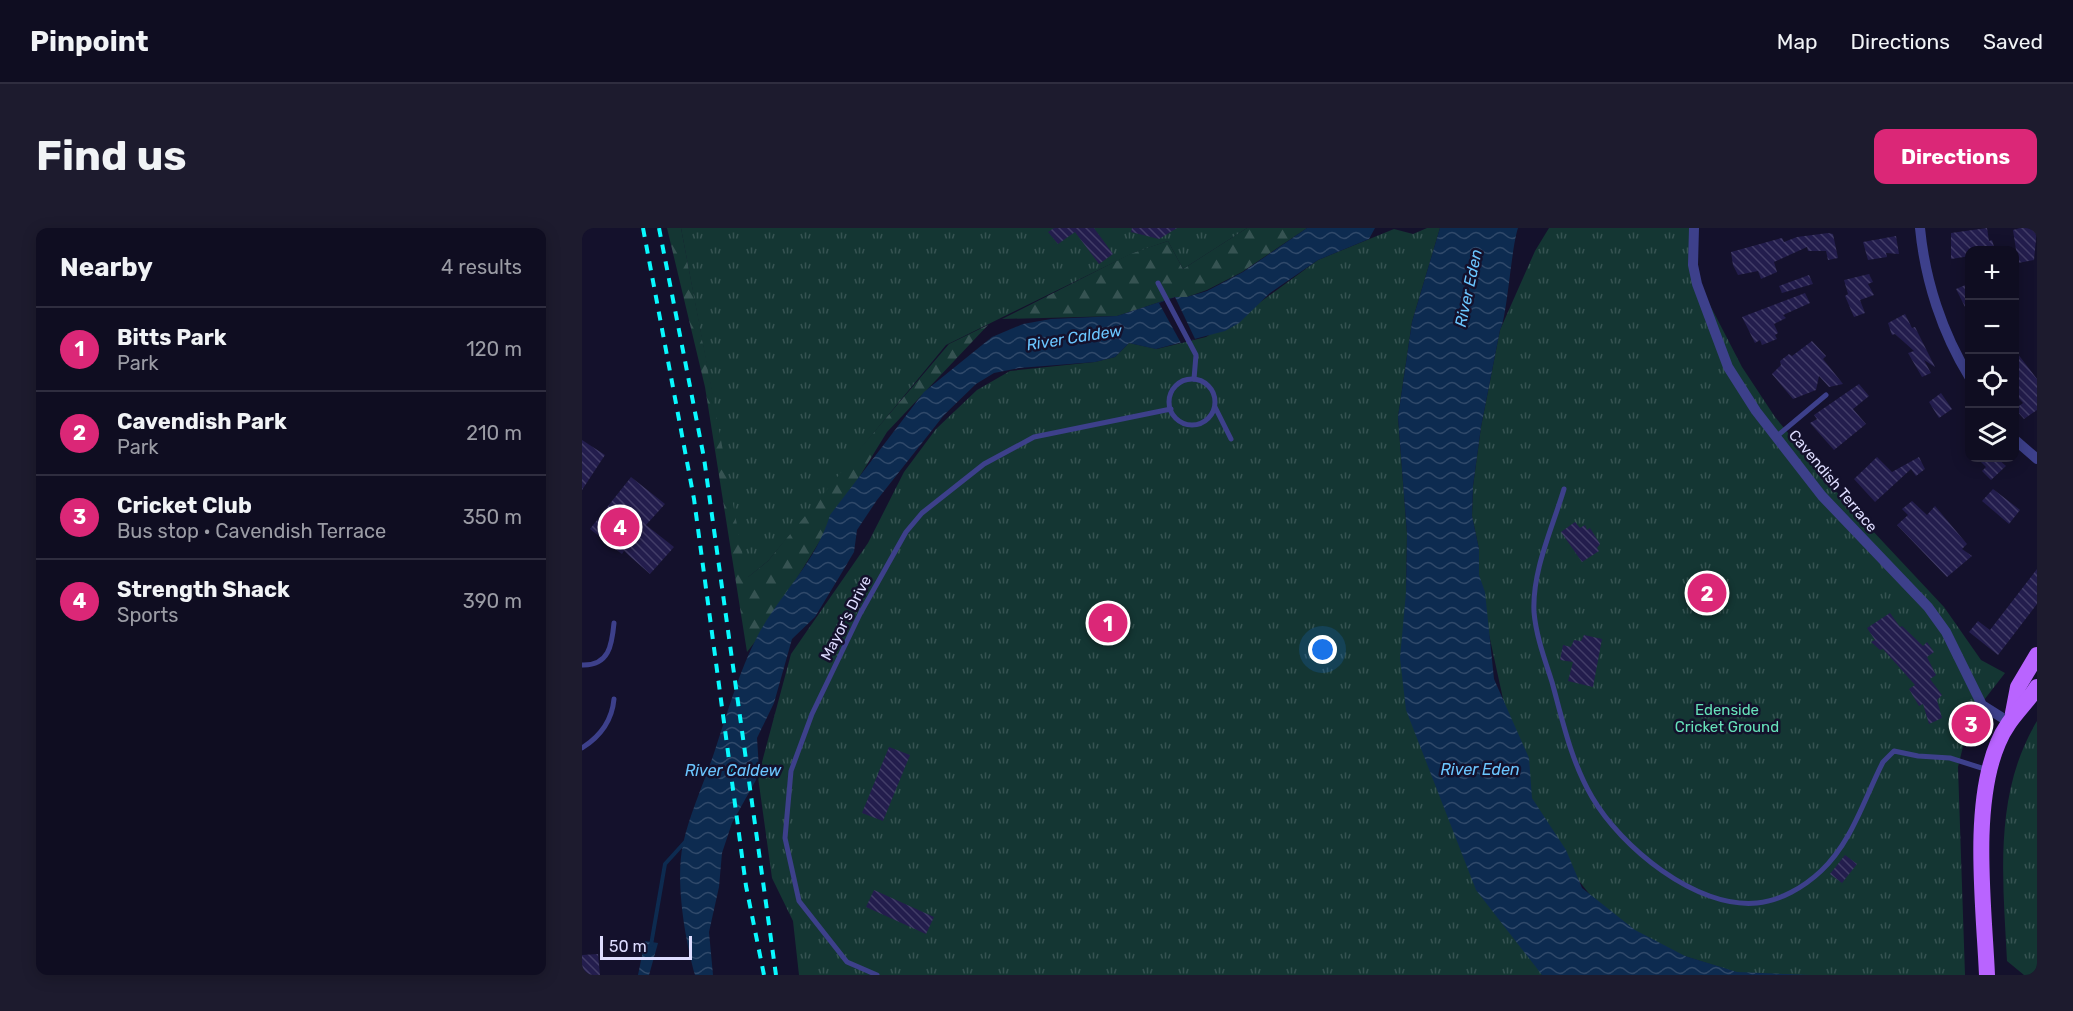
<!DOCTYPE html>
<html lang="en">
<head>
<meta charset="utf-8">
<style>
	body { margin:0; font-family:Rubik,sans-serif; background:#1d1b2e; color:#f1f3f6 }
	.controls { position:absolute; right:18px; top:18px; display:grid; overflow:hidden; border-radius:12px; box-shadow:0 3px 15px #0003 }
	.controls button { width:54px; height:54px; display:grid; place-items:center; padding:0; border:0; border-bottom:2px solid #2f2d3f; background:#0f0d21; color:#f1f3f6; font:30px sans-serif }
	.scale { position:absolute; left:18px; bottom:15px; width:92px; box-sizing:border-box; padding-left:6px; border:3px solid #deddff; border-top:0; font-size:16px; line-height:21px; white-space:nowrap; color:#deddff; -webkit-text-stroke:4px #14112c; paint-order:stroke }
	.you { position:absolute; left:741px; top:422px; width:21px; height:21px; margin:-15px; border:4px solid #fff; border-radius:50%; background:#1a73e8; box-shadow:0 0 0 9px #1a73e833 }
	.badge { display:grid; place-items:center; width:39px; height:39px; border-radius:50%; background:#db2777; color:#fff; font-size:20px; font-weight:700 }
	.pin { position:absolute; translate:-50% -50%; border:3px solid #fff; box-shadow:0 2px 6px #0006 }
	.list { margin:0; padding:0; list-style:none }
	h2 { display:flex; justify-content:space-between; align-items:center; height:78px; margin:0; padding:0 24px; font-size:26px }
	h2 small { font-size:20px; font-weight:400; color:#9b9ca5 }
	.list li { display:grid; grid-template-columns:39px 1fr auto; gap:18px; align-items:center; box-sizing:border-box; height:84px; padding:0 24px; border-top:2px solid #2f2d3f }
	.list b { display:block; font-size:22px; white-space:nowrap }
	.list p { margin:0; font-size:20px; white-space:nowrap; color:#9b9ca5 }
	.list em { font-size:20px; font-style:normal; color:#9b9ca5 }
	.icon { flex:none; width:33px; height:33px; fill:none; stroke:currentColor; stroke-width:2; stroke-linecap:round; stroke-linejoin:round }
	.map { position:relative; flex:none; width:1455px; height:747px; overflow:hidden; border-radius:12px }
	header { display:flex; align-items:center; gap:36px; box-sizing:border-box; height:84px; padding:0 30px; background:#0f0d21; border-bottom:2px solid #2f2d3f }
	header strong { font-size:28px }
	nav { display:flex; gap:33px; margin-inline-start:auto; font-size:21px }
	.intro { display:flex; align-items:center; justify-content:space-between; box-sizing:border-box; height:144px; padding:0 36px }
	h1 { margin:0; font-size:42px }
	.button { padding:15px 27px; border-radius:12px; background:#db2777; color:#fff; font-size:21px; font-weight:700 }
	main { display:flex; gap:36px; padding:0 36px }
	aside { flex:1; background:#0f0d21; border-radius:12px; box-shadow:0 3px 15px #0003 }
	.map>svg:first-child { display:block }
</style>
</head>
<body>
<header>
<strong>Pinpoint</strong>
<nav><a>Map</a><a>Directions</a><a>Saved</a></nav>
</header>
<div class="intro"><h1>Find us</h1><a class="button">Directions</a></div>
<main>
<aside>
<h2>Nearby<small>4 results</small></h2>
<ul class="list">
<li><span class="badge">1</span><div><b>Bitts Park</b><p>Park</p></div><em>120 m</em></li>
<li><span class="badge">2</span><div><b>Cavendish Park</b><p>Park</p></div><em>210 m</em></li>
<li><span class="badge">3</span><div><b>Cricket Club</b><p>Bus stop · Cavendish Terrace</p></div><em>350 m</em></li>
<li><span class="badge">4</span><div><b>Strength Shack</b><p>Sports</p></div><em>390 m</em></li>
</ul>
</aside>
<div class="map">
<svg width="1455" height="747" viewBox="0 0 1455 747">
	<defs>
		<pattern id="forest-firs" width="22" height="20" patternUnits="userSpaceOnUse" patternTransform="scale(1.5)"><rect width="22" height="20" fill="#143633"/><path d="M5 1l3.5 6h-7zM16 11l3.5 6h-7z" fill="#365352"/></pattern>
		<pattern id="park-tufts" width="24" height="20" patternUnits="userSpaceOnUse" patternTransform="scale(1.5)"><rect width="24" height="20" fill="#143633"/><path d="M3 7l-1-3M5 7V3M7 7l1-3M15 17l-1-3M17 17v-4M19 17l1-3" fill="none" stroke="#365352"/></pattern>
		<pattern id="water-waves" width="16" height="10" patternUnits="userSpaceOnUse" patternTransform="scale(1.5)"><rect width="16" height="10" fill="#0d2b50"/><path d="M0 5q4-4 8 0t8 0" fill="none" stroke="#30496a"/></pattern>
		<pattern id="building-back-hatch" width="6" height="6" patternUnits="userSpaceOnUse" patternTransform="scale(1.5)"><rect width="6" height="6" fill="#231d4d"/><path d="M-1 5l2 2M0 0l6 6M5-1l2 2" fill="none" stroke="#423d68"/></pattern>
	</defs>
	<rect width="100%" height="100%" fill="#14112c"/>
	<g fill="url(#forest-firs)">
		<polygon points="85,0 99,0 166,349 186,333 246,258 367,116 406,97 305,204 186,397 165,424 123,159"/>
		<polygon points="665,0 725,0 660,44 625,62 605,69 593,69 535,88 420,91 550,25 586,13 601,41"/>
	</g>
	<g fill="url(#park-tufts)">
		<polygon points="99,0 665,0 601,41 586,13 551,25 364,117 186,333 165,350"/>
		<polygon points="845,0 858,0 830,94 816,189 825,306 824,364 960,747 217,747 211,693 190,650 176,549 209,426 286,315 322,244 354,201 395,162 428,143 513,134 533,129 547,115 575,121 624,109 673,78 736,32 812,1 831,6"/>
		<polygon points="967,0 1115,0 1115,52 1160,139 1193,189 1258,268 1362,379 1399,432 1423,445 1388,490 1376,539 1383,747 1163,747 1061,715 1021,683 977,628 953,582 930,512 901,379 897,347 897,321 890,288 891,258 899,199 918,102 953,23"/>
		<path d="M1455 493V747H1442L1425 733C1421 652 1411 566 1455 493Z"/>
	</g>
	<g fill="url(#water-waves)">
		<path d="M725 0H793L787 11 736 32 688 65 657 95 643 103 574 121 547 115 533 129 513 134 437 140 412 145 394 156 362 187 295 272 275 302 272 324 259 346 233 389 210 411 192 475 175 510 177 541 174 552 150 595 140 625 137 659 127 704 131 747H113C103 711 93 653 101 616 108 584 123 553 133 522 146 483 157 443 176 407 200 363 233 336 248 287L342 164 410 109 441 96 469 91 535 88 593 69H605L625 63 661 44Z"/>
		<path d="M858 0H936C929 21 925 91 918 102L899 199 891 258 890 288 897 321V347L903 364 912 451 947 530 950 570 984 622 1000 660 1053 702 1103 728 1155 744 1229 747H960L894 662 824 482 818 430 824 364 825 306 816 189 830 94Z"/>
		<polygon points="63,713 76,715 67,747 56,747"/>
	</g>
	<polygon fill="#14112c" points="593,69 613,111 599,115 577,75"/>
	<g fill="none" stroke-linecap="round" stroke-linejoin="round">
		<polyline stroke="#0d2b50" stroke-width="4" points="69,717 83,636 103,614"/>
	</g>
	<g fill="url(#building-back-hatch)">
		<polygon points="472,0 512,0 531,26 517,36 493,4 476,16 466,4"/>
		<polygon points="550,0 595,0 577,11 549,4"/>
		<polygon points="1405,0 1407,13 1410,12 1413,22 1388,22 1388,28 1369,31 1369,5"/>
		<polygon points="1438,0 1455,0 1452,32 1436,35 1431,2"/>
		<polygon points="1246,5 1251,6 1256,30 1246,32 1244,23 1226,23 1225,19 1192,34 1195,44 1179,51 1176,43 1156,47 1151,37 1149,24 1200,10 1202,14 1215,9"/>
		<polygon points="1314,8 1317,26 1304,25 1305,29 1286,32 1281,14"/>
		<polygon points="1287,46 1291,54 1286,56 1292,67 1278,72 1283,85 1272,89 1263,68 1266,66 1262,52"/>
		<polygon points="1227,47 1231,56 1200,65 1197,58"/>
		<polygon points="1388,55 1388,89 1374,61"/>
		<polygon points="1223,65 1228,75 1201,87 1204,90 1192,96 1196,105 1193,107 1195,111 1180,117 1178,112 1173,115 1160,89"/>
		<polygon points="1323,86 1330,100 1333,99 1353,139 1342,132 1349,145 1340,149 1326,125 1332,123 1313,106 1310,107 1306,95"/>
		<polygon points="1230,113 1244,128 1241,131 1261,156 1247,159 1237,148 1234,162 1211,171 1190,146 1199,137 1198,133 1207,126 1210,128"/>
		<polygon points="1432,121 1455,151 1455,182 1442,191 1433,181 1441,175 1432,165"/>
		<polygon points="1277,156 1287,168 1271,181 1284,196 1252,222 1228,195 1235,191 1232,187"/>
		<polygon points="1359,165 1370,181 1357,190 1347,174"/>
		<polygon points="0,212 23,227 0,262"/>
		<polygon points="1295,229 1310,244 1337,229 1343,241 1334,248 1329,241 1293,274 1272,251"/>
		<polygon points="1395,230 1415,230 1424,238 1409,252 1400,243 1404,239"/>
		<polygon points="49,249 83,276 64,297 92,319 68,346 42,323 40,326 8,301"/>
		<polygon points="1411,261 1438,282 1427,296 1400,273"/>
		<polygon points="1330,273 1345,287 1353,278 1385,316 1380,321 1390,328 1365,349 1315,297 1326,287 1320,281"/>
		<polygon points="993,294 998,300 1003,297 1005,302 1008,300 1018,316 1015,320 1017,323 1000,334 979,304"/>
		<polygon points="1455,341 1455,376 1416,427 1387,404 1396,393 1408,402"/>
		<polygon points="1308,385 1318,399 1320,398 1341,418 1345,414 1352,424 1345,429 1354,447 1348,451 1360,467 1355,472 1360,490 1347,496 1341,476 1337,478 1327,461 1333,457 1301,421 1298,422 1289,414 1293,412 1285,400"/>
		<polygon points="1002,407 1020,411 1011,459 986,453 991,434 978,432 981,417 989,419 992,412 999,413"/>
		<polygon points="307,519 328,527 301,593 280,585"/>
		<polygon points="1263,627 1275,636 1260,655 1248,646"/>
		<polygon points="292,662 352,689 344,706 284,679"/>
		<polygon points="16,726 18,747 0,747 0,727"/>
	</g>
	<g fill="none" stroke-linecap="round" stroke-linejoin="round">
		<g stroke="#3d408b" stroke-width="5">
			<polyline points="576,55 614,127 612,151"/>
			<circle cx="610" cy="174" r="23"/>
			<polyline points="633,179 649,211"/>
			<polyline points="1194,209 1244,167"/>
			<path d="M982 261C970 301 950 343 952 384 954 408 963 432 970 454 981 494 989 533 1010 569 1039 619 1114 681 1175 675 1198 673 1222 659 1239 643 1270 614 1282 571 1301 534L1312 523 1336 528 1368 530 1406 542"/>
			<path d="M0 437C27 438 30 417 32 395"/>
			<path d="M0 520C19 508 30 493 32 471"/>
			<polyline points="295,747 265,734 217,673 203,610 209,543 230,486 278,386 324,304 340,285 402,236 452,209 589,181"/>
		</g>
		<g stroke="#3d408b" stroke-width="10">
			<polyline points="1112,0 1111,37 1115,56 1146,139 1174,183 1240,268 1346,379 1364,404 1400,477 1427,494"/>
			<path d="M1338 0C1343 52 1360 105 1388 150"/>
			<polyline points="1432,211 1455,231"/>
		</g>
		<g stroke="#b964ff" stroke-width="16">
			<polyline points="1431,485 1436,459 1455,427"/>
			<path d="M1405 747C1402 679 1389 578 1416 515 1425 492 1442 479 1455 459"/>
		</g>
		<g stroke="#09f9ff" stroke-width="4" stroke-dasharray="9 8" stroke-linecap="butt">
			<polyline points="61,0 112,271 164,658 182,747"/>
			<polyline points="77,0 122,230 194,747"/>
		</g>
	</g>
	<g text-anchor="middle" stroke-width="5" stroke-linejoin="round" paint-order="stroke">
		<g font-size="15" fill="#deddff" stroke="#14112c">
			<text transform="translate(1251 253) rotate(50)" y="5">Cavendish Terrace</text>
			<text transform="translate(264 390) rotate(-63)" y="5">Mayor's Drive</text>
		</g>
		<g font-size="15" fill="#66e1b9" stroke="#14112c">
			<text x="1145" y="487">Edenside<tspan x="1145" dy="17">Cricket Ground</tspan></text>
		</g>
		<g font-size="16" font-style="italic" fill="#6bc6ff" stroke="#14112c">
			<text transform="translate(886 60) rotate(-78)" y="6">River Eden</text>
			<text transform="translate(492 109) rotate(-9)" y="6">River Caldew</text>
			<text x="898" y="547">River Eden</text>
			<text x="151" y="548">River Caldew</text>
		</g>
	</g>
</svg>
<div class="controls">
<button>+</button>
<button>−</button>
<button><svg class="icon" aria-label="locate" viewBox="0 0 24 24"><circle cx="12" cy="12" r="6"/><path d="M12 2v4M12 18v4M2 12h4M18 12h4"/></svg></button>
<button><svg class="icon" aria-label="layers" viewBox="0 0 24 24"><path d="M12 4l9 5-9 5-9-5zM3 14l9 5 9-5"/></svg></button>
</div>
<div class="scale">50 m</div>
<div class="you"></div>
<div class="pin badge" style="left:526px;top:395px">1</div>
<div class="pin badge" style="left:1125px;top:365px">2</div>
<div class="pin badge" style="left:1389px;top:496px">3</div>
<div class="pin badge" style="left:38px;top:299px">4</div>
</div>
</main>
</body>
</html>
